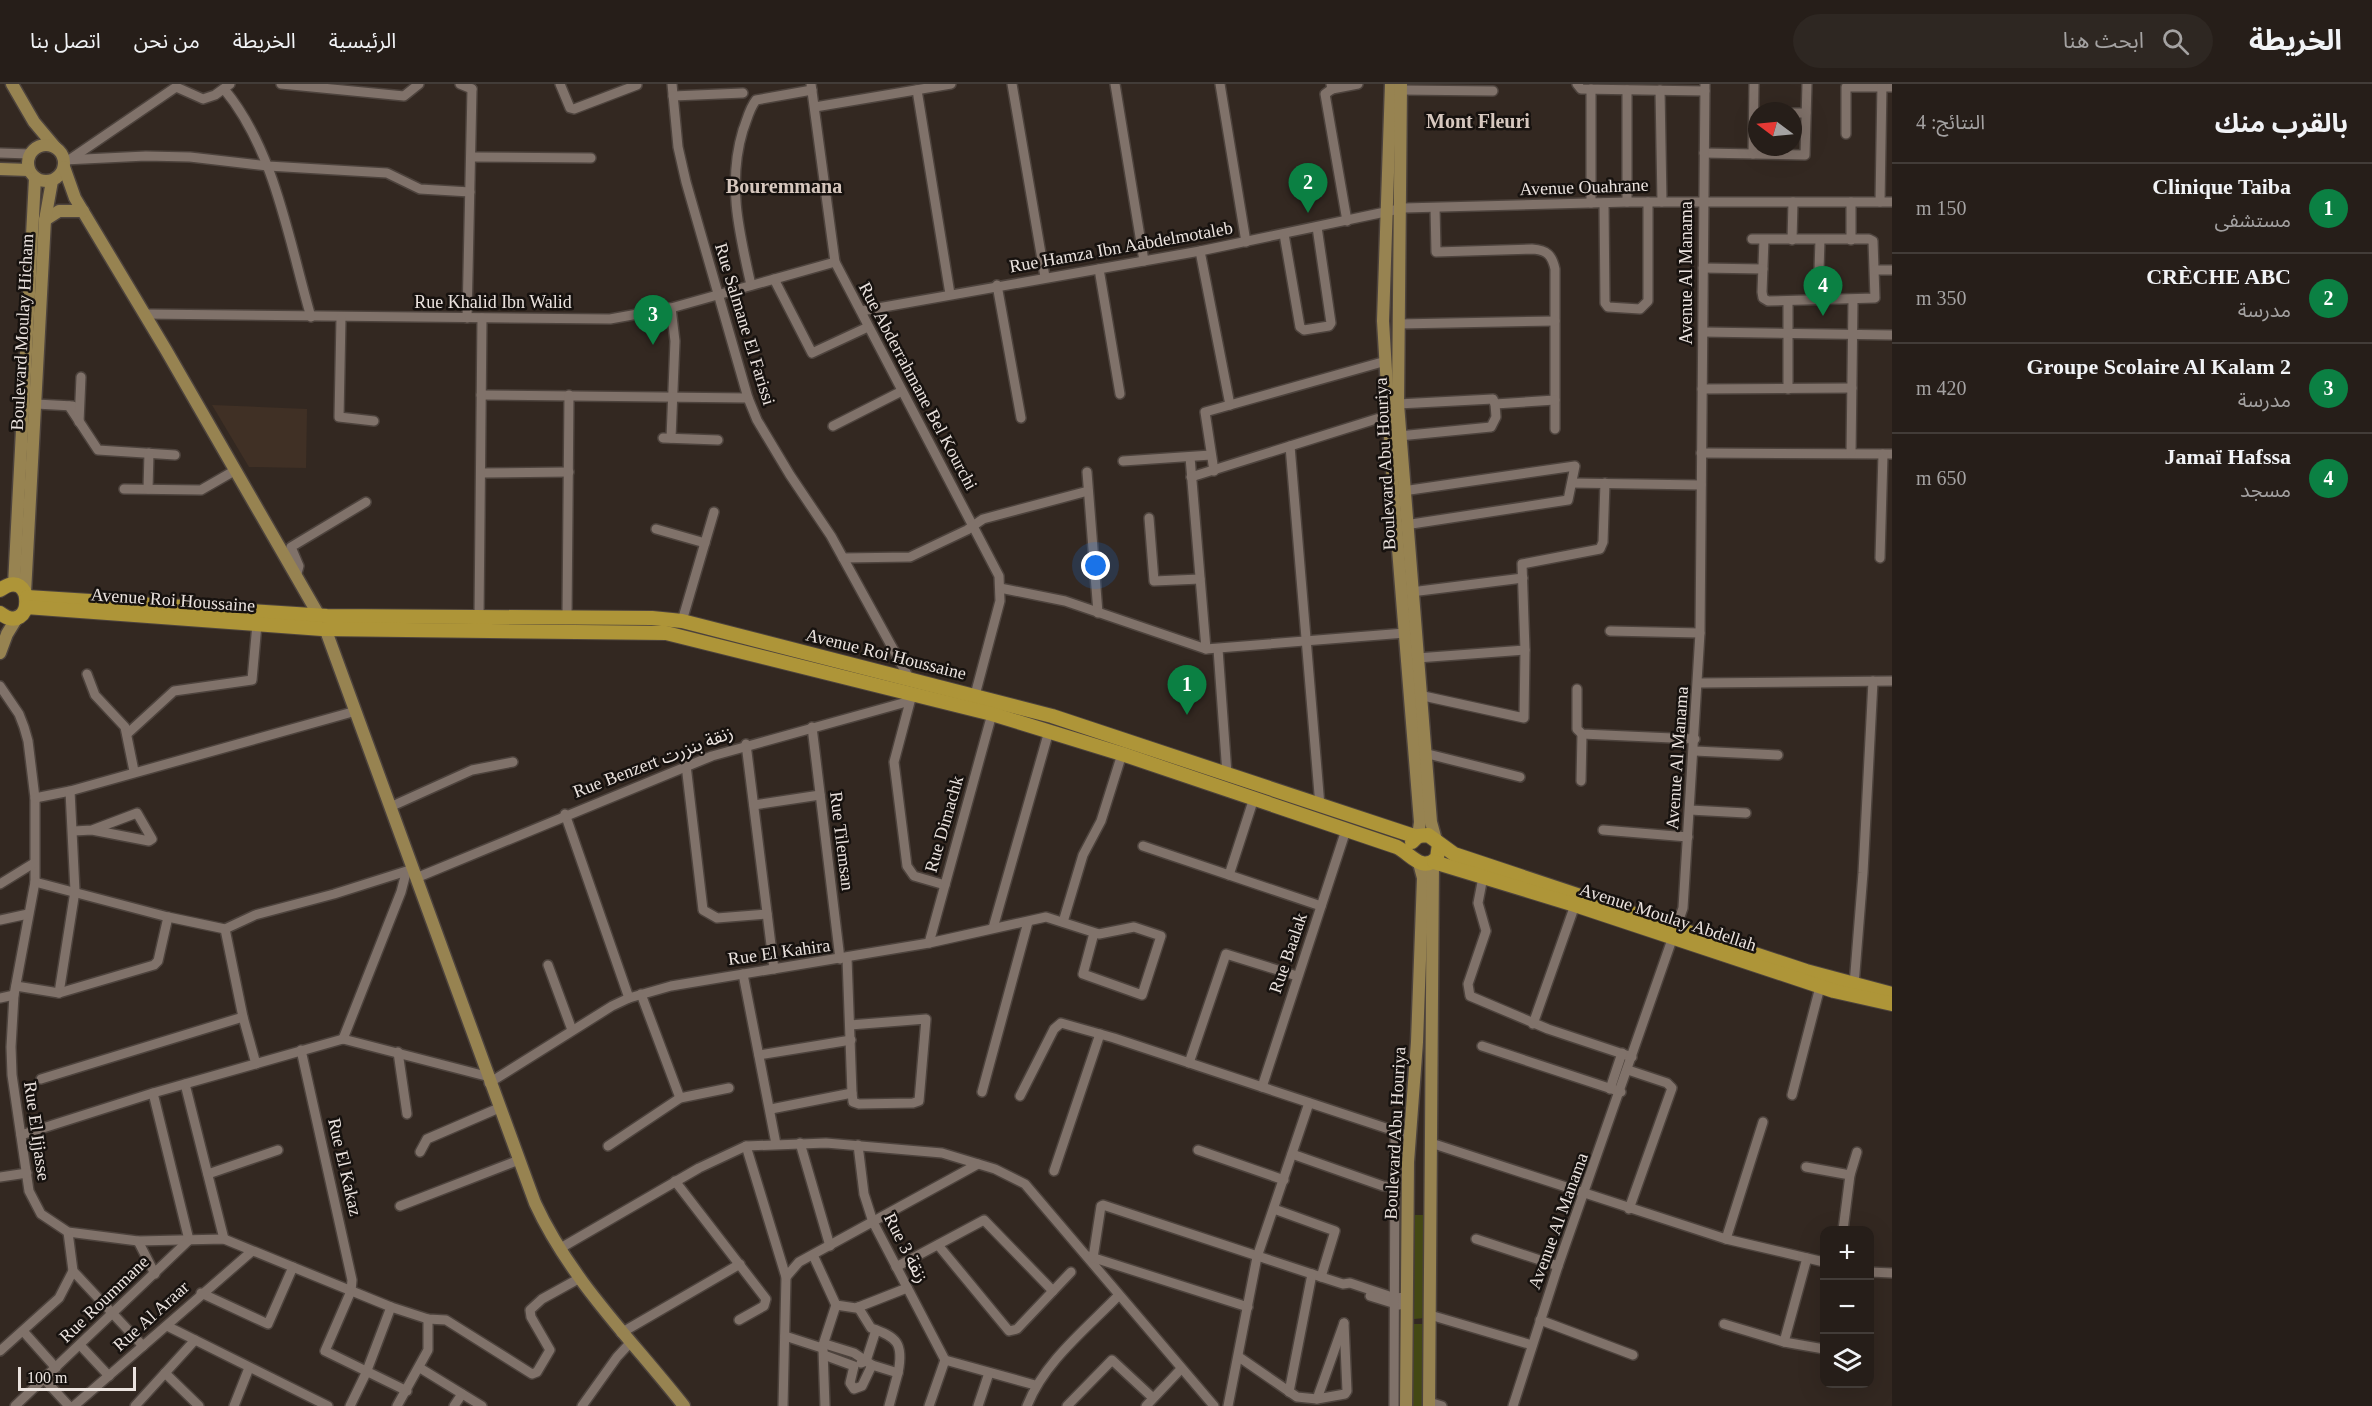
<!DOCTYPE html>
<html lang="ar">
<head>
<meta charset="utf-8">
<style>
	body { margin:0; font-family:"Times New Roman","Noto Sans Arabic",serif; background:#2e2722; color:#f1f3f6; direction:rtl }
	.controls { position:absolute; right:18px; bottom:18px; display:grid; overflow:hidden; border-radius:12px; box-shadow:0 6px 24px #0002 }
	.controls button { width:54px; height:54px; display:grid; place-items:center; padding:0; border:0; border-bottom:2px solid #423c38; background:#261e19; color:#f1f3f6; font:30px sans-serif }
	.compass { position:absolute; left:1748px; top:18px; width:54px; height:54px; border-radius:50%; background:#261e19; box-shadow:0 6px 24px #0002; rotate:286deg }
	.scale { position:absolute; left:18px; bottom:15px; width:118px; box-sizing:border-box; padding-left:6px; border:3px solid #ebe3df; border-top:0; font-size:16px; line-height:21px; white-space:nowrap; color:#ebe3df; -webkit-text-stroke:4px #17120f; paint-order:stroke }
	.you { position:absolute; left:1096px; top:482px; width:21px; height:21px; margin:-15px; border:4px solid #fff; border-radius:50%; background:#1a73e8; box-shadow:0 0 0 9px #1a73e833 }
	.badge { display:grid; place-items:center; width:39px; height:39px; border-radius:50%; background:#0b8043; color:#fff; font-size:20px; font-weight:700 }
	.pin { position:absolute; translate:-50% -50px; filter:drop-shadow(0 2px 3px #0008) }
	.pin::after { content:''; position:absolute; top:32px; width:21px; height:18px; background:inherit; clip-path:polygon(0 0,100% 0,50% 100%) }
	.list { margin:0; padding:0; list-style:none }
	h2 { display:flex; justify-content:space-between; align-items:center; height:78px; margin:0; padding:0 24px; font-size:26px }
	h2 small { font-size:20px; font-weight:400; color:#a4a2a2 }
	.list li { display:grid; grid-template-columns:39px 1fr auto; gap:18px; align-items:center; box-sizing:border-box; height:90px; padding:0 24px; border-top:2px solid #423c38 }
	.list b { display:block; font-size:22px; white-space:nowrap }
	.list p { margin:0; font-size:20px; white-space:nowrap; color:#a4a2a2 }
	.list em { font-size:20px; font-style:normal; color:#a4a2a2 }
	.icon { flex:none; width:33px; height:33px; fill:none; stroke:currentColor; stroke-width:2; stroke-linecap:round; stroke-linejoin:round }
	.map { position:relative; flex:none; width:1892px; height:1322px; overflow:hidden; direction:ltr }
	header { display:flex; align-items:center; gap:36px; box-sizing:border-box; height:84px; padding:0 30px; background:#261e19; border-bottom:2px solid #423c38 }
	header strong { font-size:28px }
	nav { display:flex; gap:33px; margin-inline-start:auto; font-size:21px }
	.search { width:420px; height:54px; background:#2e2722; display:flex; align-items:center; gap:15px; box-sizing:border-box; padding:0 21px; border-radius:33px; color:#a4a2a2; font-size:22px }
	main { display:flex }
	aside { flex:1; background:#261e19 }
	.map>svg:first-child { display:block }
</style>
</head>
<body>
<header>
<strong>الخريطة</strong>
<div class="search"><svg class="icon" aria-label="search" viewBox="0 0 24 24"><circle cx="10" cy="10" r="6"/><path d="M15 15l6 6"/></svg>ابحث هنا</div>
<nav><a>الرئيسية</a><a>الخريطة</a><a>من نحن</a><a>اتصل بنا</a></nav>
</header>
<main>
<aside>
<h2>بالقرب منك<small>النتائج: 4</small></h2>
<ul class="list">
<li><span class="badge">1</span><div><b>Clinique Taiba</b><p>مستشفى</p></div><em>150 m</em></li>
<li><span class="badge">2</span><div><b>CRÈCHE ABC</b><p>مدرسة</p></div><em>350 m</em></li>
<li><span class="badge">3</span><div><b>Groupe Scolaire Al Kalam 2</b><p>مدرسة</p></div><em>420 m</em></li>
<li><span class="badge">4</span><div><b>Jamaï Hafssa</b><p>مسجد</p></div><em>650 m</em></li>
</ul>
</aside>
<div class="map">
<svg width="1892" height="1322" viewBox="0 0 1892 1322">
	<rect width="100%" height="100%" fill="#332821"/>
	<polygon fill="#403025" points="212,321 307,325 306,384 249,383"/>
	<g fill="#434813">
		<polygon points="1415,1131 1426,1131 1425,1234 1414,1235"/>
		<polygon points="1413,1240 1425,1240 1424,1322 1412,1322"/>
	</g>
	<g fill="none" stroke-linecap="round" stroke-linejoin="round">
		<g stroke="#4d433d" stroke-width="12">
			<g id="street">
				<polyline points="281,0 404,12 419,0"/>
				<polyline points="460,0 472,5"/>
				<polyline points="560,0 570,24 574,25 637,1"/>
				<polyline points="672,0 678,63 686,98 748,314 757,336 790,391 831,452 909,594"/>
				<polyline points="811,0 835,178 999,492 1000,517 975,611"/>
				<polyline points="1012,0 1045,193"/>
				<polyline points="1115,0 1144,177"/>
				<polyline points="1220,0 1246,158"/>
				<polyline points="1331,0 1332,5 1325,10 1347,137"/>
				<polyline points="1577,0 1581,5 1705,7"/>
				<path d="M224 5C275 66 289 158 311 233"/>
				<polyline points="1332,5 1358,0"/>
				<polyline points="1591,5 1591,119"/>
				<polyline points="917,6 950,210"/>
				<polyline points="1401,6 1493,7"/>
				<polyline points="1627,6 1627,118"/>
				<polyline points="1660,6 1662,118"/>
				<polyline points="673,12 743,9"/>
				<polyline points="815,23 951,0"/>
				<polyline points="1793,29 1806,29"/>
				<polyline points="1846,50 1846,3 1892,3"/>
				<polyline points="0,69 30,70"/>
				<polyline points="1704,69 1805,71 1807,0"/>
				<polyline points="1753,70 1754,0"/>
				<polyline points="471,73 591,74"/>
				<polyline points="64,76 146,72 190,73 268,82 387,89 420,105 470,108"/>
				<polyline points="69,76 176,3 203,15 215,11 230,0"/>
				<polyline points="1880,118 1882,0"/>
				<polyline points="1604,119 1605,219 1608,223 1640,225 1648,217 1648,118"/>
				<path d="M1435 124 1436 168 1532 165C1547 166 1552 171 1555 185V345"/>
				<polyline points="1284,150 1300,243 1304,246 1329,242 1331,239 1317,143"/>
				<polyline points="1752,155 1869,155 1873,157 1875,214 1768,217 1763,214 1762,208 1764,155"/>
				<polyline points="1792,156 1793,118"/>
				<polyline points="1851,156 1851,118"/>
				<polyline points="1200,167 1230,321"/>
				<polyline points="1703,184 1763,185"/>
				<polyline points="1099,185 1120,310"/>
				<polyline points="1875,186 1892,186"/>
				<polyline points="774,195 812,269 868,243"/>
				<path d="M751 201C739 148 727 99 743 46 747 36 749 25 756 16L812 6"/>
				<polyline points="997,201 1021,334"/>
				<polyline points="1818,216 1820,156"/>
				<polyline points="1788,218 1788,305"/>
				<polyline points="671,224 675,257 671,354"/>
				<polyline points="861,227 1200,167 1404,124 1627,118 1892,118"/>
				<polyline points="144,230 610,235 671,224 835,178"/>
				<polyline points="341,234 339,333 374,337"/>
				<polyline points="467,234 472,5"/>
				<polyline points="1398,240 1555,237"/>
				<polyline points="1703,248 1892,251"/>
				<polyline points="1702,305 1852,304"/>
				<polyline points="481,311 748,314"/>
				<polyline points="36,320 73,322"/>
				<polyline points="1398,320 1493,315 1495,320 1555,316"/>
				<polyline points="69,322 98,366 175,371"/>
				<polyline points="79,338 81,293"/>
				<polyline points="833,342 902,307"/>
				<polyline points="1399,352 1491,343 1496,333 1495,320"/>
				<polyline points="663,354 718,356"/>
				<polyline points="1290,362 1320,722"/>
				<polyline points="1701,369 1892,370"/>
				<polyline points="1851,369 1853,216"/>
				<polyline points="1190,373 1206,565"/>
				<polyline points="1123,377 1211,371"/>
				<polyline points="1214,387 1205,328 1386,277"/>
				<polyline points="1087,388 1098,529"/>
				<polyline points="481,389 569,388"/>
				<polyline points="1191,393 1389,331"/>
				<polyline points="1572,399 1701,401"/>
				<polyline points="124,405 201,406 234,387"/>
				<polyline points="148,405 149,369"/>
				<polyline points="1403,407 1575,382 1568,416 1405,441"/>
				<polyline points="1149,434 1154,497 1200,495"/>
				<polyline points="656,445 705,459"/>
				<polyline points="843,474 910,473 967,446 983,435 1088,407"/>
				<polyline points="1880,474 1883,370"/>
				<polyline points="296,493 299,482 291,463 366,418"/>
				<polyline points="1000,504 1065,517 1206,565 1405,549"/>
				<polyline points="1411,508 1523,494"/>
				<polyline points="479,533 482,234"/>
				<polyline points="567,533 569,311"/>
				<polyline points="682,537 714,428"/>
				<polyline points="1610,547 1700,549"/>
				<polyline points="1218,565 1227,690"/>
				<polyline points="1417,574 1525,566"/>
				<polyline points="87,590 95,611 125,643 134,687"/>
				<polyline points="1699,599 1892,597"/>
				<polyline points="0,602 19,630 24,643 28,657 35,714 35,798 14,911 11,963 12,991 29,1107 41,1130 68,1148 138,1157 224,1155 391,1223 428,1235 446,1236 532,1290 537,1288 550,1266 531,1233 530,1226 542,1215 580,1194"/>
				<polyline points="1577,605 1577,645 1582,650 1695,655"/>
				<polyline points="1419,611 1524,634 1525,566 1522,480 1600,465 1603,458 1605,399"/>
				<polyline points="911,614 894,678 907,782 914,792 945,801"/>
				<polyline points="812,643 840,875"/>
				<polyline points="127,650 174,607 252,596 257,540"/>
				<polyline points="746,660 774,885"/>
				<polyline points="1695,667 1778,671"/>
				<polyline points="1424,669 1520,693"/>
				<polyline points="686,681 703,826 717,834 767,830"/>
				<polyline points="1581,697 1582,650"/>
				<polyline points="35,714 70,707 356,627"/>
				<polyline points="754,721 820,711"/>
				<polyline points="390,723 472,686 513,678"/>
				<polyline points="1690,726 1746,729"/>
				<polyline points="565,730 629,914"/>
				<polyline points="1603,746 1688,753"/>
				<polyline points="74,747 92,746 137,729 152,755 149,757 92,746"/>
				<polyline points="1143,762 1321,822"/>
				<polyline points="1229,791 1254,714"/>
				<polyline points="1483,793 1478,819 1486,847 1468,900 1470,912 1548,945 1632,973"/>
				<polyline points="416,794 712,672 910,617"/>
				<polyline points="35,798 168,833 225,845 255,831 334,810 413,785"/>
				<polyline points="0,800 34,779"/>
				<polyline points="0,836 28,830"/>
				<polyline points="1063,838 1083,771 1101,737 1122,670"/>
				<polyline points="993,844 1049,647"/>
				<polyline points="225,845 243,933 256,980"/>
				<polyline points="929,859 992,630"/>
				<polyline points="847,874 852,1009 853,1018 859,1020 913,1019 919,1017 926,935 850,941"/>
				<polyline points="548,881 572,946"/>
				<polyline points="743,890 776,1060"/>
				<polyline points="1854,901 1863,789 1873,597"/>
				<polyline points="16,902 59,909 154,881 158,877 168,833"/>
				<polyline points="59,909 75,807 70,707"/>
				<polyline points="641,910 680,1014"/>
				<polyline points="0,914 14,911"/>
				<polyline points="1533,940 1575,821"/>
				<polyline points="343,955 401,808 406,789"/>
				<polyline points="1482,962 1621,1008"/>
				<polyline points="301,966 352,1196 351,1207 325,1267 407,1307"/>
				<polyline points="398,968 407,1030"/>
				<polyline points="759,971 851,956"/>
				<polyline points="1189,979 1226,870 1297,892"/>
				<polyline points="1628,986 1667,999 1672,1004 1629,1125"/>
				<polyline points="41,995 243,933"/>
				<polyline points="489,999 612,922 629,914 671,902 929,859 1046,833 1099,850 1134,843 1161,852 1142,911 1083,890 1094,849"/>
				<polyline points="185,1000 224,1155"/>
				<polyline points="1262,1003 1346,746"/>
				<polyline points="1610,1005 1622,969"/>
				<polyline points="982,1008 1028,838"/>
				<polyline points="1792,1011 1820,903"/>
				<polyline points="1020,1012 1054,945 1061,939 1114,954 1410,1052"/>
				<polyline points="771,1025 852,1009"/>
				<polyline points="21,1051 153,1009 343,955 486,992"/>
				<polyline points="800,1059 830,1162"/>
				<polyline points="1431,1059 1726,1155 1824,1178"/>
				<polyline points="858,1061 864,1110 873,1138 945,1276"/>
				<polyline points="608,1062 680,1014 729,1004"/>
				<polyline points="746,1062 786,1193 783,1322"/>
				<polyline points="1198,1066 1284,1096"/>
				<polyline points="420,1068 427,1055 499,1024"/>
				<polyline points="1292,1070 1383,1102 1394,1103"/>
				<polyline points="1806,1083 1850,1091"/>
				<polyline points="1054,1087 1100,950"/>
				<polyline points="208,1090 278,1066"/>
				<polyline points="0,1093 27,1089"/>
				<polyline points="675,1097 766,1215 764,1222 739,1236"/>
				<polyline points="400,1122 519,1076"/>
				<polyline points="1274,1125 1335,1147 1321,1193"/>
				<polyline points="1843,1146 1850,1091 1857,1068"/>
				<polyline points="68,1148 73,1187 143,1262"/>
				<polyline points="1476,1155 1558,1182"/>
				<polyline points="1726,1155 1763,1038"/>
				<polyline points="138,1157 155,1190"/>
				<polyline points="938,1161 1009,1247 1017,1245 1071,1188"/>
				<polyline points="559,1165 699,1084 746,1062 826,1059 942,1069 995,1085 1025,1100 1214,1322"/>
				<polyline points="813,1171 836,1221 856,1224 907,1204"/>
				<polyline points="1088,1172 1248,1223"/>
				<polyline points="1093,1174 1101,1122 1103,1121 1312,1190 1343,1200 1350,1199 1395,1214 1407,1213"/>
				<polyline points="896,1183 984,1136 1053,1207"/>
				<polyline points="1870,1188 1892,1189"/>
				<polyline points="786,1193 799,1178 978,1080"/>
				<polyline points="201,1209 268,1240 293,1183"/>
				<polyline points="1370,1212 1399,1221"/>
				<path d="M858 1223 871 1244C897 1253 904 1259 898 1289"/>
				<polyline points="1430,1231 1532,1261"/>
				<polyline points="1540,1236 1633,1271"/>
				<polyline points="1724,1240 1784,1258 1824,1265"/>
				<polyline points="167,1242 328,1322"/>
				<polyline points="23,1247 56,1284"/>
				<polyline points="621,1249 740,1180"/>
				<polyline points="785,1252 822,1264 836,1221"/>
				<polyline points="1784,1258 1807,1174"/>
				<polyline points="825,1260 854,1269 872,1281 898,1289 889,1322"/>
				<polyline points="80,1261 109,1292"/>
				<polyline points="823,1266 825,1322"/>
				<polyline points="0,1267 59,1214 73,1187"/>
				<polyline points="824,1271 854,1282 850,1299 854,1305 862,1302 872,1281"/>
				<polyline points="1239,1273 1297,1313 1317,1315 1345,1310 1347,1307 1344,1239"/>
				<polyline points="945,1276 1035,1301"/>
				<polyline points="861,1279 866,1277 876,1246"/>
				<polyline points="420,1284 482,1322"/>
				<polyline points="165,1289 199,1322"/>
				<polyline points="44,1295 69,1322"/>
				<polyline points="1289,1308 1312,1190"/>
				<polyline points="1317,1315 1344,1239"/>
				<polyline points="1429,1318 1442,1322"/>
				<polyline points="15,1322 189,1156 153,1009"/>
				<polyline points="74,1322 251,1168"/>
				<polyline points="135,1322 195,1256"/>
				<polyline points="234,1322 249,1284"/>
				<polyline points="350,1322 366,1289 391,1223"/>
				<polyline points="397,1322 428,1266 428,1235"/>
				<polyline points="454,1322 462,1310"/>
				<polyline points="582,1322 617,1273 630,1259"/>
				<polyline points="929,1322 945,1276"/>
				<polyline points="978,1322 989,1289"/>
				<path d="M1027 1322C1044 1278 1086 1245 1118 1212"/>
				<polyline points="1067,1322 1112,1276 1153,1314"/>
				<polyline points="1146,1322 1180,1286"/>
				<polyline points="1228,1322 1257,1173 1309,1019"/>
				<polyline points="1394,1322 1395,1047"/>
				<polyline points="1513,1322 1558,1182 1683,824 1700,549 1705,0"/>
			</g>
		</g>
		<g stroke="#4d433d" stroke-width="15">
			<g id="secondary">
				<polyline points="12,0 34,38 55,63"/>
				<polyline points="1391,0 1383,237 1393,403 1420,738 1418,752"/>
				<polyline points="1401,0 1398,320 1431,738 1436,756"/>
				<circle cx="46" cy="79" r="18"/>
				<polyline points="64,83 75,114 166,266 318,530"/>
				<polyline points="0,85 29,86"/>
				<polyline points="45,136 59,127 83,127"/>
				<polyline points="14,501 35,94"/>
				<polyline points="25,509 45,136 52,97"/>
				<path d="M325 544 535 1119C571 1197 632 1256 684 1322"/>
				<polyline points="0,569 7,550 18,532"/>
				<polyline points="1406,1322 1408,1078 1417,958 1423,794 1419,779"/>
				<polyline points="1429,1322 1433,778"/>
			</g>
		</g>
		<g stroke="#4d433d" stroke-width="16">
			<g id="primary">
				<path d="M0 506C35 480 35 555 0 529"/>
				<polyline points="27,513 327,532 652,534 682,537 1052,632 1417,753"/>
				<path d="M26 523 322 545 666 549 992 630 1122 670 1397 763C1411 770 1422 789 1437 774L1439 760"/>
				<polyline points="1412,758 1418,752 1428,751 1454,770 1806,887 1892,910"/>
				<polyline points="1434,778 1575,821 1834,907 1892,920"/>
			</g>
		</g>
		<use href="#street" stroke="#80726a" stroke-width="9"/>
		<use href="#secondary" stroke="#978351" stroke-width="12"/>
		<use href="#primary" stroke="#ae9538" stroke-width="14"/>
	</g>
	<g text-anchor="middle" stroke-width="5" stroke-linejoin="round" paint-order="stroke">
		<g font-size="18" fill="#ebe3df" stroke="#17120f">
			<text transform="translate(1584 103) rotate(-2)" y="6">Avenue Ouahrane</text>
			<text transform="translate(1121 163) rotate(-10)" y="6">Rue Hamza Ibn Aabdelmotaleb</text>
			<text transform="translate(1686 189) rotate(-90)" y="6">Avenue Al Manama</text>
			<text x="493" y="224">Rue Khalid Ibn Walid</text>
			<text transform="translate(745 240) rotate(73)" y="6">Rue Salmane El Farissi</text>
			<text transform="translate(22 248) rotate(-87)" y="6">Boulevard Moulay Hicham</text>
			<text transform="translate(918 302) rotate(62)" y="6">Rue Abderrahmane Bel Kourchi</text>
			<text transform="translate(1385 380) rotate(-93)" y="6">Boulevard Abu Houriya</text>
			<text transform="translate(173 516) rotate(4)" y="6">Avenue Roi Houssaine</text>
			<text transform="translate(886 570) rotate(14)" y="6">Avenue Roi Houssaine</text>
			<text transform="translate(1677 674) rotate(-86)" y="6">Avenue Al Manama</text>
			<text transform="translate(653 678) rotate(-21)" y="6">Rue Benzert زنقة بنزرت</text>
			<text transform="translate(944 740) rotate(-74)" y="6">Rue Dimachk</text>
			<text transform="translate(842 757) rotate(83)" y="6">Rue Tilemsan</text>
			<text transform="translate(1668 833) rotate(18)" y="6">Avenue Moulay Abdellah</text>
			<text transform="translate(779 868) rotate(-8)" y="6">Rue El Kahira</text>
			<text transform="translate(1288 869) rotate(-71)" y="6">Rue Baalak</text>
			<text transform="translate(37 1047) rotate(82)" y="6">Rue El Ijjasse</text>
			<text transform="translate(1395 1049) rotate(-87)" y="6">Boulevard Abu Houriya</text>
			<text transform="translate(345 1083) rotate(77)" y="6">Rue El Kakaz</text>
			<text transform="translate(1558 1137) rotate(-70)" y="6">Avenue Al Manama</text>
			<text transform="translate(906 1164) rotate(63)" y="6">Rue 3 زنقة</text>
			<text transform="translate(104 1215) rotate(-44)" y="6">Rue Roummane</text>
			<text transform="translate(151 1232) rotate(-42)" y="6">Rue Al Araar</text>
		</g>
		<g font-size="20" font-weight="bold" fill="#d6c7be" stroke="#17120f">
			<text x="1478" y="44">Mont Fleuri</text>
			<text x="784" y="109">Bouremmana</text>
		</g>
	</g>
</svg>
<div class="controls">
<button>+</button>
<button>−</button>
<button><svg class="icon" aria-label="layers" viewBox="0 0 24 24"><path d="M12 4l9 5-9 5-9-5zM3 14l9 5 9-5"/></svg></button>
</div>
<svg class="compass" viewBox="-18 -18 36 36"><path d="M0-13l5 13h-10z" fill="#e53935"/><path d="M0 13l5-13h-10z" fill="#a4a2a2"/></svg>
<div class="scale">100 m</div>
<div class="you"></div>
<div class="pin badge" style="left:1187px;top:631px">1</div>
<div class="pin badge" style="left:1308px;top:129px">2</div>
<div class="pin badge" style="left:653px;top:261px">3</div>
<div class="pin badge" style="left:1823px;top:232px">4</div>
</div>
</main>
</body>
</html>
